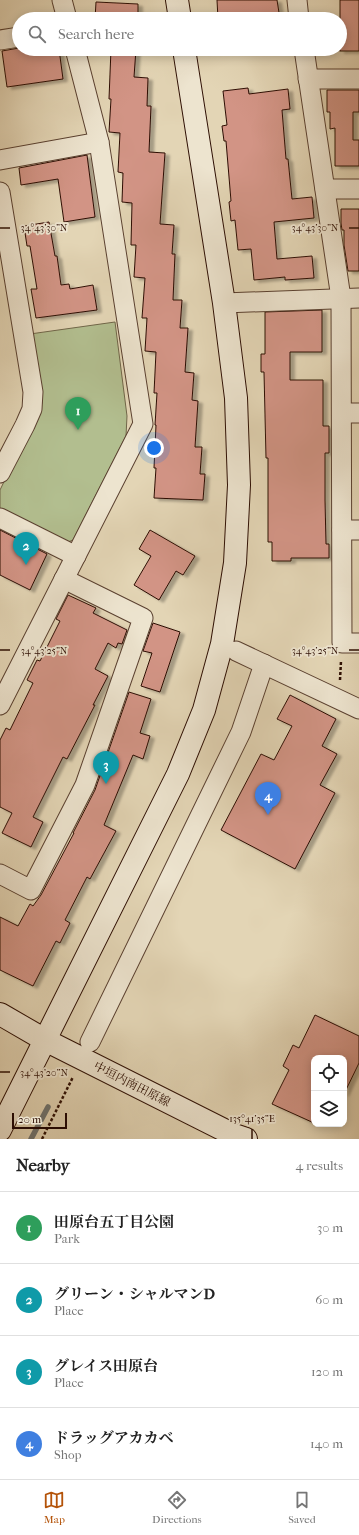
<!DOCTYPE html>
<html lang="en">
<head>
<meta charset="utf-8">
<style>
	body { margin:0; font-family:"IM FELL French Canon","Noto Serif JP",serif; background:#f6f6f6; color:#222 }
	.controls { position:absolute; right:12px; bottom:12px; display:grid; overflow:hidden; border-radius:8px; box-shadow:0 2px 10px #0003 }
	.controls button { width:36px; height:36px; display:grid; place-items:center; padding:0; border:0; border-bottom:1px solid #e0e0e0; background:#fff; color:#222; font:20px sans-serif }
	.scale { position:absolute; left:12px; bottom:10px; width:55px; box-sizing:border-box; padding-left:4px; border:2px solid #2d0e03; border-top:0; font-size:11px; line-height:14px; white-space:nowrap; color:#2d0e03; -webkit-text-stroke:3px #ede4cf; paint-order:stroke }
	.you { position:absolute; left:154px; top:448px; width:14px; height:14px; margin:-10px; border:3px solid #fff; border-radius:50%; background:#1a73e8; box-shadow:0 0 0 6px #1a73e833 }
	.badge { display:grid; place-items:center; width:26px; height:26px; border-radius:50%; background:#b45309; color:#fff; font-size:13px; font-weight:700 }
	.pin { position:absolute; translate:-50% -33px; filter:drop-shadow(0 1px 2px #0008) }
	.pin::after { content:''; position:absolute; top:21px; width:14px; height:12px; background:inherit; clip-path:polygon(0 0,100% 0,50% 100%) }
	.list { margin:0; padding:0; list-style:none }
	h2 { display:flex; justify-content:space-between; align-items:center; height:52px; margin:0; padding:0 16px; font-size:17px }
	h2 small { font-size:13px; font-weight:400; color:#767676 }
	.list li { display:grid; grid-template-columns:26px 1fr auto; gap:12px; align-items:center; box-sizing:border-box; height:72px; padding:0 16px; border-top:1px solid #e0e0e0 }
	.list b { display:block; font-size:15px; white-space:nowrap }
	.list p { margin:0; font-size:13px; white-space:nowrap; color:#767676 }
	.list em { font-size:13px; font-style:normal; color:#767676 }
	.icon { flex:none; width:22px; height:22px; fill:none; stroke:currentColor; stroke-width:2; stroke-linecap:round; stroke-linejoin:round }
	.map { position:relative; flex:none; width:359px; height:1139px; overflow:hidden }
	.search { position:absolute; background:#fff; box-shadow:0 2px 10px #0003; left:12px; right:12px; top:12px; height:44px; display:flex; align-items:center; gap:10px; box-sizing:border-box; padding:0 14px; border-radius:22px; color:#767676; font-size:15px }
	.sheet { height:340px; background:#fff }
	nav { display:flex; justify-content:space-around; align-items:center; box-sizing:border-box; height:56px; border-top:1px solid #e0e0e0; background:#fff; font-size:11px; color:#767676 }
	nav a { display:grid; justify-items:center; gap:2px }
	nav .on { color:#b45309 }
	.map>svg:first-child { display:block }
</style>
</head>
<body>
<div class="map">
<svg width="359" height="1139" viewBox="0 0 359 1139">
	<defs>
		<filter id="shadow"><feDropShadow dx="4.5" dy="2.5" stdDeviation="1" flood-color="#0004"/></filter>
	</defs>
	<rect width="100%" height="100%" fill="#e3d5b5"/>
	<filter id="stains"><feTurbulence type="fractalNoise" baseFrequency=".005" numOctaves="4"/><feColorMatrix values="0 0 0 0 .2 0 0 0 0 .09 0 0 0 0 .02 0 0 0 .5 -.17"/></filter>
	<radialGradient id="worn" r=".72"><stop offset=".6" stop-color="#630" stop-opacity="0"/><stop offset="1" stop-color="#630" stop-opacity=".3"/></radialGradient>
	<polygon fill="#b2be8f" stroke="#706649" points="115,322 127,416 126,436 73,540 63,544 20,521 0,509 0,490 42,403 30,334"/>
	<g fill="none" stroke-linecap="round" stroke-linejoin="round">
		<polyline stroke="#6e7370" stroke-width="5.5" points="31,1139 48,1107"/>
	</g>
	<g fill="#d29485" stroke="#2d0e03" filter="url(#shadow)">
		<polygon points="217,0 277,0 280,19 218,19"/>
		<rect x="340" y="0" width="19" height="51"/>
		<polygon points="96,2 138,4 138,19 95,19"/>
		<polygon points="19,48 59,49 63,79 7,87 2,51"/>
		<polygon points="111,49 136,49 134,77 148,78 147,106 151,106 149,152 165,153 160,224 174,225 172,254 175,254 173,300 182,300 180,328 188,328 185,372 194,373 192,400 198,401 195,447 202,447 200,474 205,474 203,500 154,498 156,468 154,468 156,425 155,425 157,393 154,393 156,352 145,351 147,318 142,318 145,278 134,277 136,245 131,245 132,203 122,202 123,173 118,172 120,133 109,132 111,99 109,99"/>
		<polygon points="248,88 249,94 288,89 290,109 282,110 286,159 288,159 292,199 312,197 314,218 274,222 277,259 312,256 314,278 285,280 285,277 254,280 251,249 238,250 235,220 231,221 229,202 231,201 226,141 224,141 222,126 227,125 223,91"/>
		<polygon points="327,90 359,90 359,112 353,112 353,140 359,140 359,166 335,166 335,128 330,129 330,112 327,112"/>
		<polygon points="87,155 95,217 64,222 58,179 21,185 19,168"/>
		<polygon points="341,209 359,209 359,271 348,271 344,245 344,230 342,230 341,223"/>
		<polygon points="49,222 55,256 57,256 61,285 69,284 70,289 93,285 97,310 36,318 31,289 37,289 30,246 27,246 24,226"/>
		<polygon points="322,310 322,352 290,352 290,380 323,380 323,426 329,426 329,453 325,453 325,500 326,544 329,544 329,558 291,558 291,561 272,561 272,542 268,542 268,458 266,458 264,372 261,372 261,354 265,354 265,312"/>
		<polygon points="0,530 47,554 30,590 0,575"/>
		<polygon points="150,530 195,556 183,575 176,571 159,600 134,585 151,556 139,549"/>
		<polygon points="68,595 96,608 93,613 127,630 122,644 118,643 116,648 108,643 95,669 108,676 93,705 95,705 67,759 63,757 33,817 43,822 31,847 2,833 12,813 0,807 0,740 6,728 10,730 33,683 27,680 37,660 40,661 60,621 56,619"/>
		<polygon points="153,623 180,632 160,692 141,686 152,653 143,651"/>
		<polygon points="129,692 151,699 140,733 150,736 143,759 133,755 104,825 116,831 90,879 87,877 65,920 70,923 60,943 56,941 33,986 0,970 0,917 18,926 30,904 33,906 41,895 74,833 73,833 95,790"/>
		<polygon points="290,695 336,719 322,746 337,754 320,785 335,793 295,869 221,830 261,754 274,760 292,726 277,719"/>
		<polygon points="315,1015 359,1036 359,1063 344,1094 344,1058 314,1058 314,1123 272,1104 289,1070 283,1066 293,1045 299,1048"/>
	</g>
	<g fill="none" stroke-linecap="round" stroke-linejoin="round">
		<g stroke="#5a4030" stroke-width="21">
			<g id="street">
				<polyline points="62,0 67,19"/>
				<polyline points="297,0 299,19"/>
				<polyline points="0,40 19,37"/>
				<polyline points="304,49 341,298 342,643 359,643"/>
				<polyline points="308,79 359,79"/>
				<polyline points="0,160 99,142"/>
				<polyline points="325,189 359,189"/>
				<polyline points="0,192 33,392 32,409 25,425 0,473"/>
				<polyline points="224,303 359,298"/>
				<polyline points="342,413 359,413"/>
				<polyline points="0,518 76,556"/>
				<polyline points="342,530 359,530"/>
				<polyline points="236,651 359,709"/>
				<polyline points="0,705 143,424 99,142 75,49"/>
				<polyline points="0,874 31,890 85,785 143,618 64,579"/>
				<polyline points="90,1042 241,732 264,664"/>
			</g>
		</g>
		<g stroke="#2d0e03" stroke-width="24">
			<g id="secondary">
				<polyline points="177,0 180,19"/>
				<polyline points="0,1014 45,1040 234,1135 246,1139"/>
				<polyline points="0,1130 178,774 204,710 222,644 235,563 239,485 236,398 224,303 184,49"/>
			</g>
		</g>
		<g stroke="#2d0e03" stroke-width="2.5" stroke-dasharray="3 2" stroke-linecap="butt">
			<polyline points="340,680 341,661"/>
			<polyline points="42,1139 73,1077"/>
		</g>
		<use href="#street" stroke="#ede4cf" stroke-width="19"/>
		<use href="#secondary" stroke="#ede4cf" stroke-width="22"/>
	</g>
	<path fill="none" stroke="#2d0e03" stroke-width="1.5" d="M0 228H10M349 228H359M0 650H10M349 650H359M0 1072H10M252 1129V1139"/>
	<g text-anchor="middle" stroke-width="3.5" stroke-linejoin="round" paint-order="stroke">
		<g font-size="12" fill="#2d0e03" stroke="#ede4cf">
			<text transform="translate(132 1084) rotate(27)" y="4">中垣内南田原線</text>
		</g>
	</g>
	<g font-size="10" text-anchor="middle" fill="#2d0e03" stroke="#ede4cf" stroke-width="3.5" stroke-linejoin="round" paint-order="stroke">
		<text x="44" y="231">34°43'30"N</text>
		<text x="315" y="231">34°43'30"N</text>
		<text x="44" y="654">34°43'25"N</text>
		<text x="315" y="654">34°43'25"N</text>
		<text x="44" y="1076">34°43'20"N</text>
		<text x="252" y="1122">135°41'35"E</text>
	</g>
	<rect width="100%" height="100%" filter="url(#stains)"/>
	<rect width="100%" height="100%" fill="url(#worn)"/>
</svg>
<div class="controls">
<button><svg class="icon" aria-label="locate" viewBox="0 0 24 24"><circle cx="12" cy="12" r="6"/><path d="M12 2v4M12 18v4M2 12h4M18 12h4"/></svg></button>
<button><svg class="icon" aria-label="layers" viewBox="0 0 24 24"><path d="M12 4l9 5-9 5-9-5zM3 14l9 5 9-5"/></svg></button>
</div>
<div class="scale">20 m</div>
<div class="you"></div>
<div class="pin badge" style="left:78px;top:430px;background:#2e9e5b">1</div>
<div class="pin badge" style="left:26px;top:565px;background:#0f9aa8">2</div>
<div class="pin badge" style="left:106px;top:784px;background:#0f9aa8">3</div>
<div class="pin badge" style="left:268px;top:815px;background:#3f7fe0">4</div>
<div class="search"><svg class="icon" aria-label="search" viewBox="0 0 24 24"><circle cx="10" cy="10" r="6"/><path d="M15 15l6 6"/></svg>Search here</div>
</div>
<section class="sheet">
<h2>Nearby<small>4 results</small></h2>
<ul class="list">
<li><span class="badge" style="background:#2e9e5b">1</span><div><b>田原台五丁目公園</b><p>Park</p></div><em>30 m</em></li>
<li><span class="badge" style="background:#0f9aa8">2</span><div><b>グリーン・シャルマンD</b><p>Place</p></div><em>60 m</em></li>
<li><span class="badge" style="background:#0f9aa8">3</span><div><b>グレイス田原台</b><p>Place</p></div><em>120 m</em></li>
<li><span class="badge" style="background:#3f7fe0">4</span><div><b>ドラッグアカカベ</b><p>Shop</p></div><em>140 m</em></li>
</ul>
</section>
<nav>
<a class="on"><svg class="icon" aria-label="map" viewBox="0 0 24 24"><path d="M3 6l6-2 6 2 6-2v14l-6 2-6-2-6 2zM9 4v14M15 6v14"/></svg>Map</a>
<a><svg class="icon" aria-label="directions" viewBox="0 0 24 24"><path d="M12 3l9 9-9 9-9-9zM9 14v-3h6M13 9l2 2-2 2"/></svg>Directions</a>
<a><svg class="icon" aria-label="saved" viewBox="0 0 24 24"><path d="M7 4h10v16l-5-4-5 4z"/></svg>Saved</a>
</nav>
</body>
</html>
